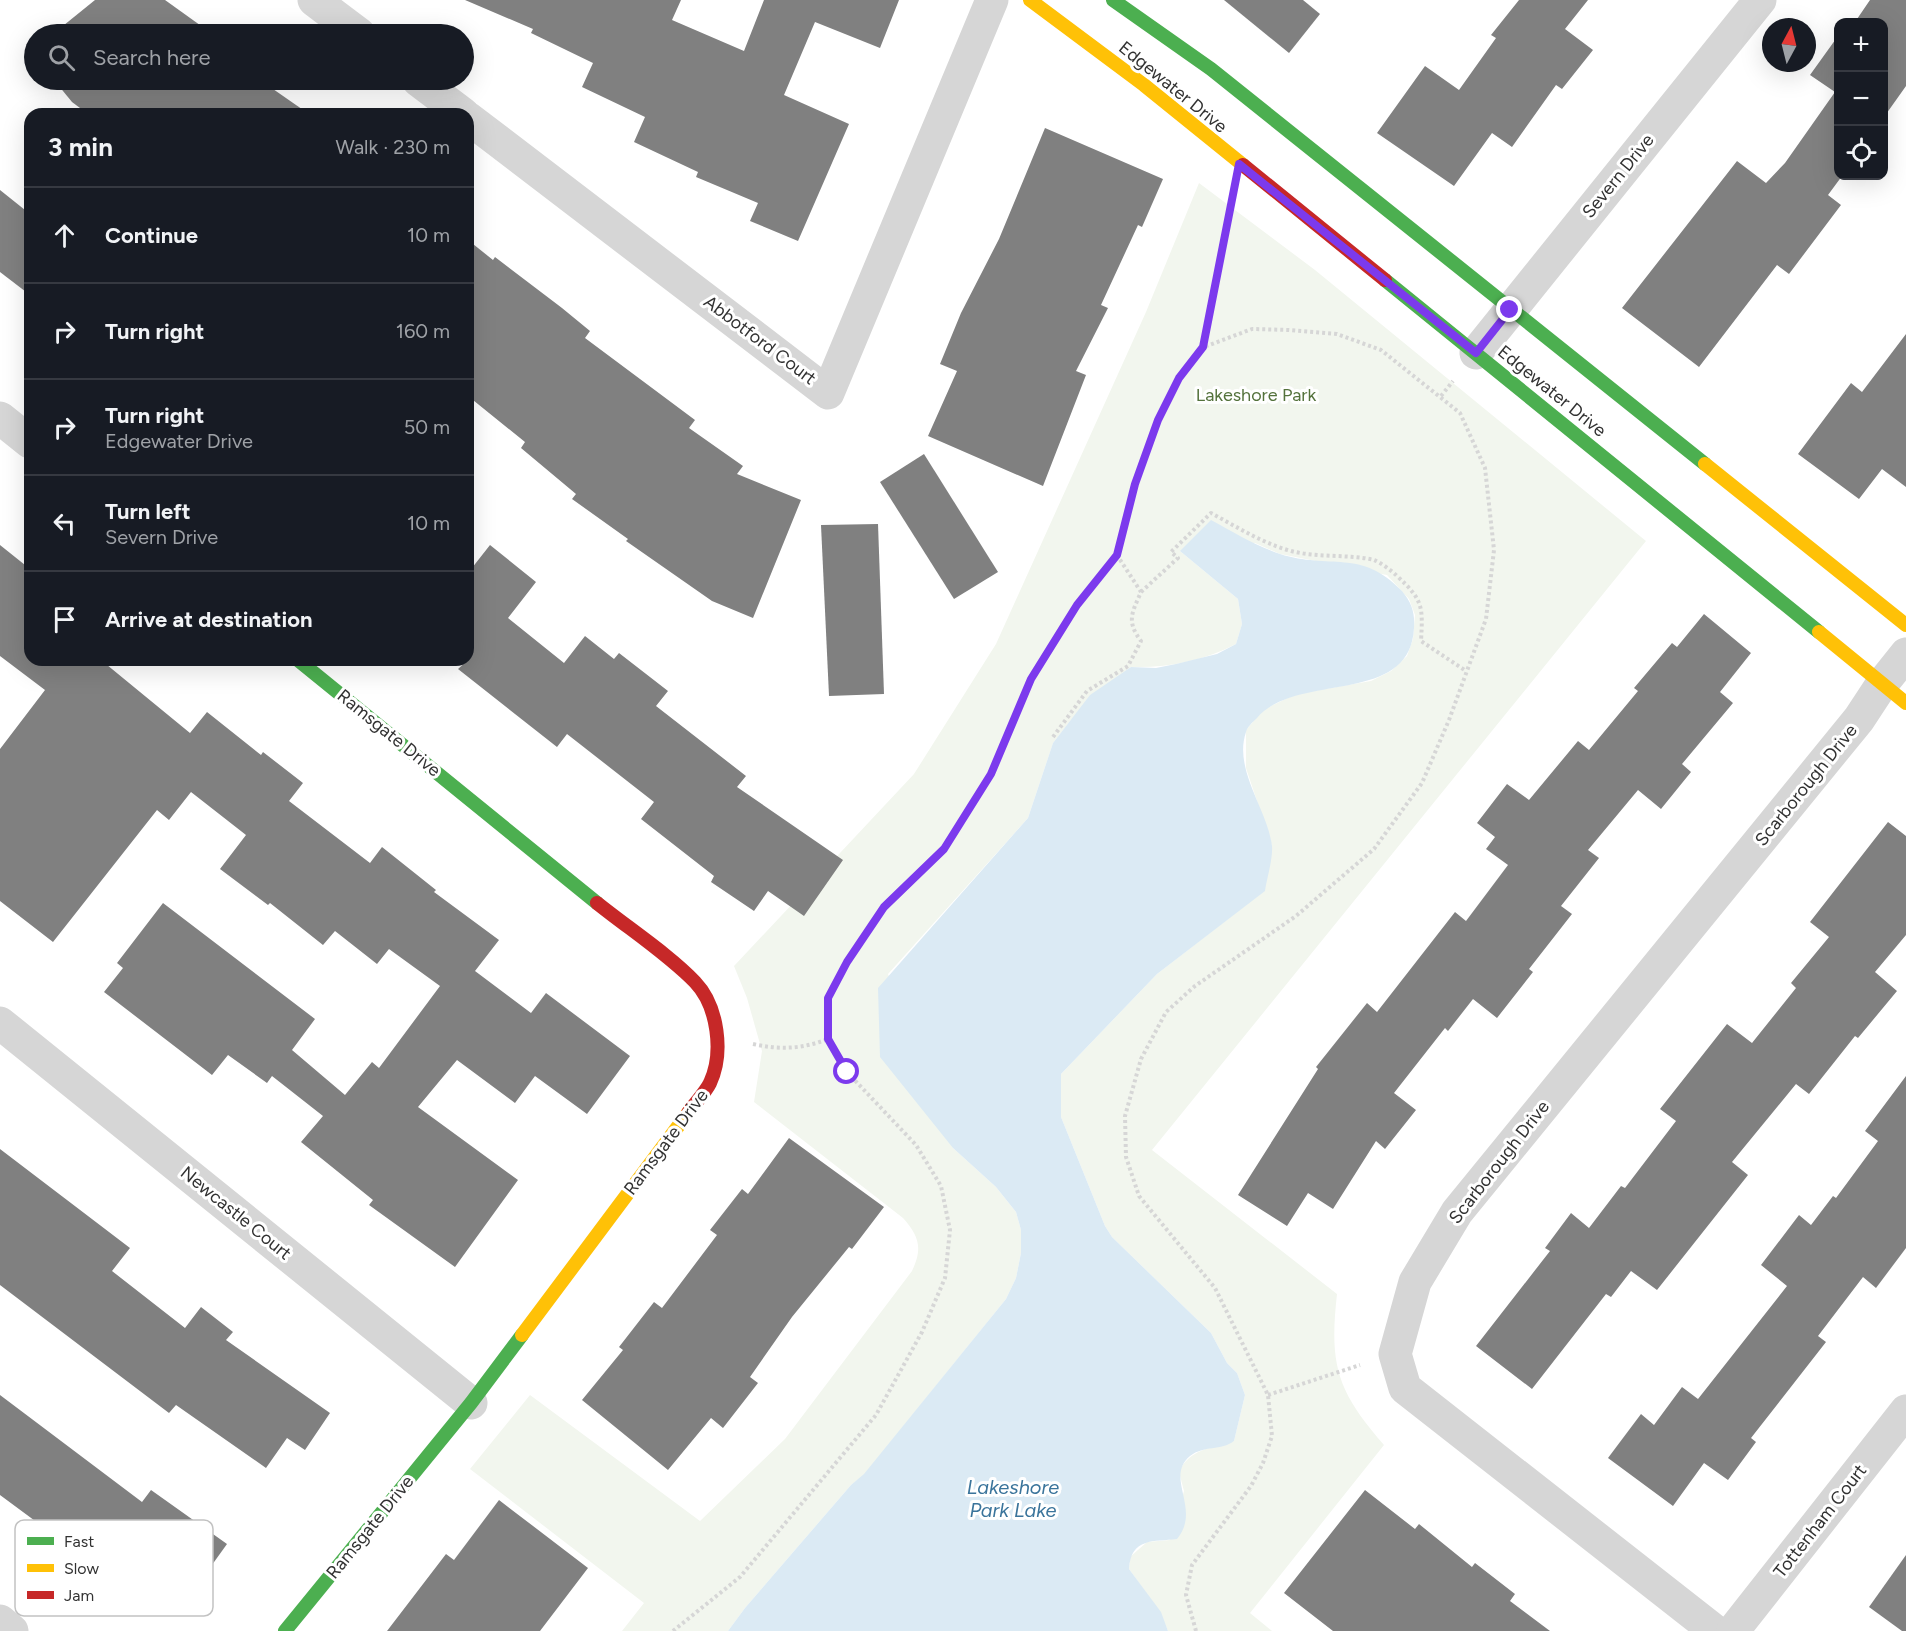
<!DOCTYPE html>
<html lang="en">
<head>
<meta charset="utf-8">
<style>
	body { margin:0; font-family:Figtree,sans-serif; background:#20242c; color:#f1f3f6 }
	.controls { position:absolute; right:18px; top:18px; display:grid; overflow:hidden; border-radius:12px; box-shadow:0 6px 24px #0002 }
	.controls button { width:54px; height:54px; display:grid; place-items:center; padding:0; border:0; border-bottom:2px solid #363941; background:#171b24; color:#f1f3f6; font:30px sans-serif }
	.compass { position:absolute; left:1762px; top:18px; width:54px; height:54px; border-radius:50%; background:#171b24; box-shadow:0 6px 24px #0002; rotate:7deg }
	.stop { position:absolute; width:18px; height:18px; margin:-14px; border:4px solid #7c3aed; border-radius:50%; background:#fff }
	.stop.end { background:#7c3aed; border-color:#fff; box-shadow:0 2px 6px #0008 }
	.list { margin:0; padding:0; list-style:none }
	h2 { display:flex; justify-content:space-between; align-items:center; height:78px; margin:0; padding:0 24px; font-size:26px }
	h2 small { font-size:20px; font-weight:400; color:#9ea1a6 }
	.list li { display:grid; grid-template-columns:39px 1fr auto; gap:18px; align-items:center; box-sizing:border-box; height:96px; padding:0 24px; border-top:2px solid #363941 }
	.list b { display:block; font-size:22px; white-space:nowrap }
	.list p { margin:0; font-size:20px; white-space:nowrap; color:#9ea1a6 }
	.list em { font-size:20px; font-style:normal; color:#9ea1a6 }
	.icon { flex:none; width:33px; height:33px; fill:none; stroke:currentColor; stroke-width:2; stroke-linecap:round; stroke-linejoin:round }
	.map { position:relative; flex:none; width:1906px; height:1631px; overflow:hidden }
	.search { position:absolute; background:#171b24; box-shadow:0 6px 24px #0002; left:24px; top:24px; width:450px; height:66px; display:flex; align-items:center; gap:15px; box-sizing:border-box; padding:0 21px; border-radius:33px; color:#9ea1a6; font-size:22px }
	.panel { position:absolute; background:#171b24; box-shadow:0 6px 24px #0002; left:24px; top:108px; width:450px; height:558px; border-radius:18px }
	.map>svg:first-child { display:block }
</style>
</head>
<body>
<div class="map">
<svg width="1906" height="1631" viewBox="0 0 1906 1631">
	<rect width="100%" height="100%" fill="#fff"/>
	<path fill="#f2f6ee" d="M1199 183 1315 270 1646 541 1152 1150 1337 1294C1329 1365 1337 1391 1384 1445L1250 1613 1272 1631H1168L1160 1612 1129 1569 1130 1557 1147 1542 1170 1540 1184 1491 1179 1472C1189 1449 1212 1448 1234 1441L1245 1395 1237 1373 1227 1363 1211 1333 1112 1237 1105 1226 1061 1117V1074L1157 974 1264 891 1272 846 1246 768V730L1263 710 1296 694 1371 681 1391 671 1407 656 1413 639 1415 615 1409 599 1387 575 1280 554 1255 543 1180 551 1238 599 1242 624 1236 644C1204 661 1167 668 1131 667L1071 720 1053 743 1028 818 888 974 953 1148 996 1187 1016 1212 1021 1230V1253L1016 1278 1006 1299 864 1475 851 1485 745 1608 728 1631H622L644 1603 470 1469 530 1395 700 1521 785 1439 912 1271C923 1248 919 1236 903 1218L754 1102 762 1051 747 998 734 966 914 774 996 644 1146 312Z"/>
	<path fill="#dbeaf4" d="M1211 520C1233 532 1256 546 1280 554 1330 570 1361 548 1402 591 1412 603 1415 613 1414 628 1410 707 1297 671 1257 718 1253 722 1247 727 1246 732 1233 770 1268 810 1272 846 1273 859 1267 877 1265 891L1157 974 1061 1074V1117L1105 1226 1112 1237 1211 1333 1227 1363 1237 1373 1245 1395 1234 1441C1221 1451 1204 1445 1190 1456 1164 1478 1202 1509 1177 1539 1154 1542 1131 1537 1129 1569L1161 1612 1168 1631H728L745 1608 851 1485 864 1474 1006 1299 1016 1278 1021 1253V1230L1016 1212 996 1187 953 1148 880 1057 878 988 1028 818 1053 743 1090 695 1131 667 1156 668 1176 664 1217 654 1236 644 1242 624 1238 599 1180 551Z"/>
	<g fill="#808080">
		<polygon points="95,0 165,0 211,33 53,34"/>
		<polygon points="465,0 681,0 672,20 744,51 764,0 899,0 880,48 815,22 784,95 849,124 798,241 750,221 758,203 696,177 698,172 634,142 645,117 582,87 593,63 531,33 533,29"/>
		<polygon points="1224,0 1303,0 1320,14 1289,53"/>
		<polygon points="1519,0 1588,0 1565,29 1593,50 1562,89 1556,85 1512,147 1492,133 1454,186 1377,133 1425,66 1459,90 1496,38 1491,35"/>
		<polygon points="1870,0 1906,0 1906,86 1884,117 1884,22 1855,22"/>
		<polygon points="1838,36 1839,176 1842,176 1828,195 1841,205 1789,274 1777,265 1699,367 1622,308 1737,161 1766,183 1785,163 1835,92 1810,75"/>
		<polygon points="54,80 260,80 309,114 88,114 72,102"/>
		<polygon points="1045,128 1163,179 1142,227 1138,225 1101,305 1108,308 1076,371 1086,375 1043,486 928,436 957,371 940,364 961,313 999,239"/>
		<polygon points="0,190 30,214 30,295 0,272"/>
		<polygon points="468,240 493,260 495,257 562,308 590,331 585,338 695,420 689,428 743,466 737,474 801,500 753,618 712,601 626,541 628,539 572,499 576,494 521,448 525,442 468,396"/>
		<polygon points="1906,334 1906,487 1882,469 1859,499 1798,454 1851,383 1862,392"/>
		<polygon points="924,454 998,572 954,599 880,482"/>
		<polygon points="878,524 884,694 829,696 821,525"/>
		<polygon points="0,545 30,569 30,660 101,660 190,733 207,712 261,755 263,752 303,783 289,801 370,863 382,847 436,890 434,892 499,940 475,971 531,1013 546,993 630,1056 587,1114 535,1076 515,1103 457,1060 418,1107 518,1180 455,1267 369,1205 373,1200 301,1142 323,1116 272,1076 267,1083 228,1055 212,1075 104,992 123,968 117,963 163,903 315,1019 292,1050 345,1095 372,1062 379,1068 440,986 389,949 377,964 335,931 323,945 270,903 268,905 220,869 246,835 191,792 169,820 157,810 53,942 0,901 0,749 45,690 0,656"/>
		<polygon points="490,545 536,582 508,618 564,663 585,636 614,659 619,653 668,691 656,706 746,776 737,787 843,860 804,916 768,891 754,911 711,882 714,876 641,819 654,802 567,734 557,747 458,669 468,660 468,573"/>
		<polygon points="1704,614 1751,653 1720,692 1733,703 1682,764 1691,772 1661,809 1638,790 1588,850 1599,858 1561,906 1572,914 1529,969 1533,972 1497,1018 1473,999 1448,1031 1445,1028 1394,1093 1416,1110 1385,1149 1376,1141 1333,1209 1308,1193 1287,1226 1238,1195 1318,1069 1316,1067 1367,1003 1377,1012 1455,912 1466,921 1508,865 1486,849 1495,837 1477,823 1507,784 1529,800 1578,741 1589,750 1638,691 1634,688 1672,643 1677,647"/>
		<polygon points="1888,822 1906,836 1906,935 1875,972 1897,991 1858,1038 1855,1036 1809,1094 1796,1084 1732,1162 1748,1175 1657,1290 1631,1271 1611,1297 1606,1294 1532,1389 1476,1346 1550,1251 1545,1248 1571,1213 1589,1228 1621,1186 1625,1188 1676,1121 1660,1109 1727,1024 1752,1043 1796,988 1791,983 1829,937 1810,922"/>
		<polygon points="1906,1076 1906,1248 1876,1288 1863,1277 1818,1336 1826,1342 1751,1438 1756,1442 1728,1480 1704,1463 1673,1506 1608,1458 1641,1414 1654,1425 1682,1387 1698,1399 1787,1286 1761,1265 1799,1215 1811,1225 1833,1196 1836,1198 1878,1141 1865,1131"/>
		<polygon points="789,1138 884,1207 852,1249 849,1247 792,1317 750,1377 758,1383 723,1428 711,1418 668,1470 582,1400 623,1350 619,1347 654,1302 662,1308 717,1235 710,1230 742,1189 748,1194"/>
		<polygon points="0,1149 130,1248 112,1271 185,1328 201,1307 233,1332 226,1340 330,1413 305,1450 287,1438 266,1468 176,1405 169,1413 0,1285"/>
		<polygon points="0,1395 142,1502 151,1490 227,1544 181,1608 140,1578 123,1601 89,1577 96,1566 0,1495"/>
		<polygon points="1365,1490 1415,1529 1419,1524 1472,1567 1475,1563 1515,1594 1510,1601 1550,1631 1333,1631 1284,1593"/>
		<polygon points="499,1500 588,1568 540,1631 387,1631 446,1554 454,1560"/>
		<polygon points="1906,1555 1906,1631 1902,1631 1869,1607"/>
	</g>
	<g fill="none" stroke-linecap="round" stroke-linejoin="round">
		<g stroke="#d6d6d6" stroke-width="4" stroke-dasharray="3 3" stroke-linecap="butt">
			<polyline points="1441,396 1453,381"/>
			<path d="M1141 592 1178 558 1171 552 1211 513C1237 527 1262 543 1291 551 1318 558 1349 554 1374 560 1381 563 1391 570 1397 576 1423 600 1423 606 1421 641L1466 671"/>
			<path d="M1053 737 1087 691 1128 666 1141 641C1126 621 1132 613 1141 592L1117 555"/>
			<path d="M753 1044C780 1050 802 1049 828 1039"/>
			<polyline points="1268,1395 1360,1365"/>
			<polyline points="673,1631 740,1577 876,1415 922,1332 945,1278 950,1230 941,1186 916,1145 847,1072 828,1039 828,998 847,962 884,907 944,849 991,774 1031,679 1077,605 1117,555 1135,484 1158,420 1179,378 1203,347 1232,204"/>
			<polyline points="1196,1631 1186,1595 1192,1565 1251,1486 1263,1463 1272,1436 1268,1395 1215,1288 1139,1196 1126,1157 1125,1116 1141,1059 1166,1012 1195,986 1296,916 1374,849 1422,783 1449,720 1486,619 1494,550 1485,468 1460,413 1381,350 1337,334 1289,330 1252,329 1204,347"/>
		</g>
		<g stroke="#d6d6d6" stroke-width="33">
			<polyline points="314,0 359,34"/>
			<polyline points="418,80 463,114"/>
			<polyline points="468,118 828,393 992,0"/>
			<polyline points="1476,353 1760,0"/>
			<polyline points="0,418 30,442"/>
			<polyline points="0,1023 471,1403"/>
			<polyline points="0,1621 12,1631"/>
			<polyline points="1715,1631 1405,1388 1395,1354 1415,1282 1457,1212 1859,719 1882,684 1906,654"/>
			<polyline points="1733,1631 1906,1411"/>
		</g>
		<g stroke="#4caf50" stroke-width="14">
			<polyline points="1113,0 1211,69 1705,464"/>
			<polyline points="1385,280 1819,632"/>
			<polyline points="298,660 597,903"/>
			<polyline points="285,1631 471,1403 522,1335"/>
		</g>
		<g stroke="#ffc107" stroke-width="14">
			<polyline points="1030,0 1144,85 1243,165"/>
			<polyline points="1705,464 1906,625"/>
			<polyline points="1819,632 1906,703"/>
			<polyline points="522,1335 688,1113"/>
		</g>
		<g stroke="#c62828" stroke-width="14">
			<polyline points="1243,165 1385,280"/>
			<path d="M597 903C628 928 668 954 695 982 718 1006 724 1053 710 1083 705 1093 695 1103 688 1113"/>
		</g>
	</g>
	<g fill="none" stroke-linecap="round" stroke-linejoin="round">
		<polyline stroke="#7c3aed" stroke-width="8" points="847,1072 828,1039 828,998 847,962 884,907 944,849 991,774 1031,679 1077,605 1117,555 1135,484 1158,420 1179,378 1203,347 1239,164 1476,353 1510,310"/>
	</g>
	<g text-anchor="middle" stroke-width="6" stroke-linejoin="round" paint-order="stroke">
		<g font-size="18" fill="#323232" stroke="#fff">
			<text transform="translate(1173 87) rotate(39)" y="6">Edgewater Drive</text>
			<text transform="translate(1618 176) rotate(-51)" y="6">Severn Drive</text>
			<text transform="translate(760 340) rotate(37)" y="6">Abbotford Court</text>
			<text transform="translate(1552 391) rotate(39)" y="6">Edgewater Drive</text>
			<text transform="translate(389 733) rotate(39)" y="6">Ramsgate Drive</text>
			<text transform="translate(1806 785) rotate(-51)" y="6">Scarborough Drive</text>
			<text transform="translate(666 1142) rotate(-53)" y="6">Ramsgate Drive</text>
			<text transform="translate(1499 1162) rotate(-52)" y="6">Scarborough Drive</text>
			<text transform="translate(236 1213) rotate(39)" y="6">Newcastle Court</text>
			<text transform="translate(1820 1521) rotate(-52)" y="6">Tottenham Court</text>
			<text transform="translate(370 1527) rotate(-51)" y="6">Ramsgate Drive</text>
		</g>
		<g font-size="18" fill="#54723c" stroke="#fff">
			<text x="1256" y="401">Lakeshore Park</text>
		</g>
		<g font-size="20" font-style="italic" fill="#3a749b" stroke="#fff">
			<text x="1013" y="1494">Lakeshore<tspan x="1013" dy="23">Park Lake</tspan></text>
		</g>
	</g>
	<rect x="15" y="1520" width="198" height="96" rx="9" fill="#fff" stroke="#c2c2c2" stroke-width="1.5"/>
	<rect x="27" y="1537" width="27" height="8" fill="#4caf50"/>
	<rect x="27" y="1564" width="27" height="8" fill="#ffc107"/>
	<rect x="27" y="1591" width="27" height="8" fill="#c62828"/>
	<g font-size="16" fill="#323232">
		<text x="64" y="1547">Fast</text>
		<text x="64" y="1574">Slow</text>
		<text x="64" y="1601">Jam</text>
	</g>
</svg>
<div class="controls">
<button>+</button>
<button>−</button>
<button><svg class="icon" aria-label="locate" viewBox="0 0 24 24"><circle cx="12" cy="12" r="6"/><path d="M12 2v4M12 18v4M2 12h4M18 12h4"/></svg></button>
</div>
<svg class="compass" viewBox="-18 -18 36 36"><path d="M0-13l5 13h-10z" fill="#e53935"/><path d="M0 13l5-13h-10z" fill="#9ea1a6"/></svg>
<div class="stop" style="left:847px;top:1072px"></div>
<div class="stop end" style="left:1510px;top:310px"></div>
<div class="search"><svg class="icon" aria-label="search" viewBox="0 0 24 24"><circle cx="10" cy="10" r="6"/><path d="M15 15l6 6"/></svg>Search here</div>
<section class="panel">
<h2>3 min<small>Walk · 230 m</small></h2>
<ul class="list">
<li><svg class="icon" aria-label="ahead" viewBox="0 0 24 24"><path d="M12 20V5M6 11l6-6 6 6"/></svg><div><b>Continue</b></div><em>10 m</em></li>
<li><svg class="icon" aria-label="right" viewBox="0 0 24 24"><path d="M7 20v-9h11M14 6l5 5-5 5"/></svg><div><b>Turn right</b></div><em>160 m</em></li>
<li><svg class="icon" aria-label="right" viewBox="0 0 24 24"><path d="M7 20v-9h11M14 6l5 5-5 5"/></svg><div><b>Turn right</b><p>Edgewater Drive</p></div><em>50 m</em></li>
<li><svg class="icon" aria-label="left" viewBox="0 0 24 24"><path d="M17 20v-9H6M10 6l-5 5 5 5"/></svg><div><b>Turn left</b><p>Severn Drive</p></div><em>10 m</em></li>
<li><svg class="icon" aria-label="arrive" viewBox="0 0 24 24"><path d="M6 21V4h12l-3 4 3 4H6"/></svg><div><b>Arrive at destination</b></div></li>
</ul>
</section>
</div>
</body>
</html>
